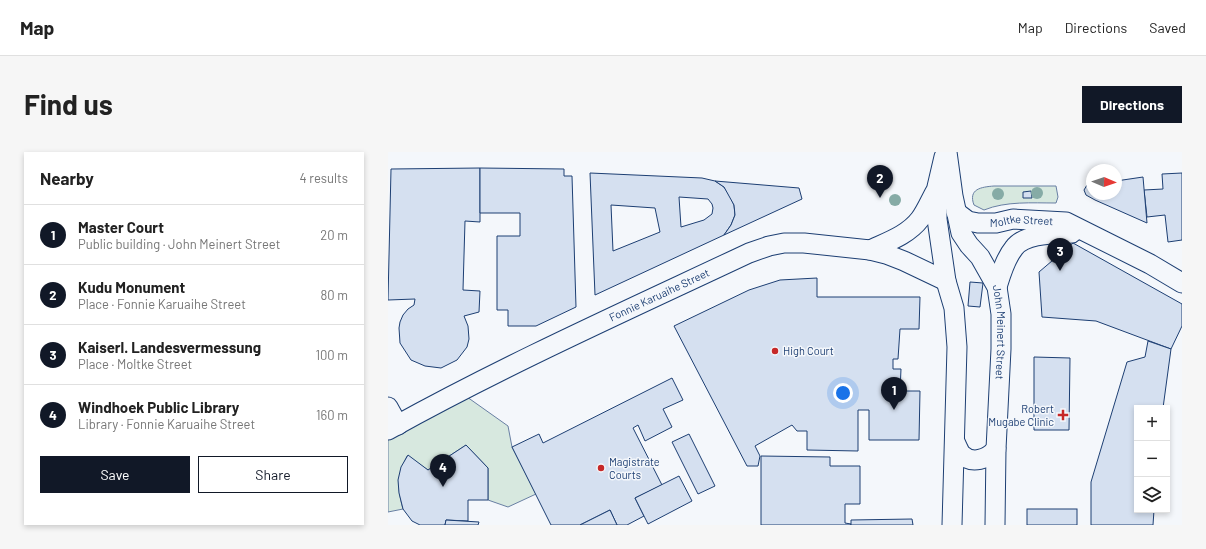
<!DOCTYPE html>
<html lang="en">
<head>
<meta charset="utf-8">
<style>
	body { margin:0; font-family:Barlow,sans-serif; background:#f6f6f6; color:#222 }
	.controls { position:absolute; right:12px; bottom:12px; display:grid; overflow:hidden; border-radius:0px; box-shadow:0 2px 6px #0003 }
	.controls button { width:36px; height:36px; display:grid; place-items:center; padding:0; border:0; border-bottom:1px solid #e0e0e0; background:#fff; color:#222; font:20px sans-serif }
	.compass { position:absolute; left:698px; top:12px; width:36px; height:36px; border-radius:50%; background:#fff; box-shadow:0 2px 6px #0003; rotate:92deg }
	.you { position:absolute; left:455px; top:241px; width:14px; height:14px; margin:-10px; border:3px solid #fff; border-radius:50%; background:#1a73e8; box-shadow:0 0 0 6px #1a73e833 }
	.badge { display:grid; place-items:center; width:26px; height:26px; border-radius:50%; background:#111827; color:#fff; font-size:13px; font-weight:700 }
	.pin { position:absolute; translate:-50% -33px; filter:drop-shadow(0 1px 2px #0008) }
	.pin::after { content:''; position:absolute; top:21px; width:14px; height:12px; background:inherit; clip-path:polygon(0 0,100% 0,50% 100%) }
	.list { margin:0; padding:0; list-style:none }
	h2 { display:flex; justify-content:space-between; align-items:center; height:52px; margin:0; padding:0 16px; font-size:17px }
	h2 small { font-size:13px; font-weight:400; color:#767676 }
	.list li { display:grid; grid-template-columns:26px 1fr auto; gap:12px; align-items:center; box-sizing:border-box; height:60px; padding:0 16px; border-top:1px solid #e0e0e0 }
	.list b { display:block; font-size:15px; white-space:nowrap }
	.list p { margin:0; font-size:13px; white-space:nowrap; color:#767676 }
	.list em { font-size:13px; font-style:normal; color:#767676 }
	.actions { display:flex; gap:8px; padding:12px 16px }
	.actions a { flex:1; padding:9px 0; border:1px solid #111827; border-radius:0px; text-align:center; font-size:14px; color:#111827 }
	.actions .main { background:#111827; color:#fff }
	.icon { flex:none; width:22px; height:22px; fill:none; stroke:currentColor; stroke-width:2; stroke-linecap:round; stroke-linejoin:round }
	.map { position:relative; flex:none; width:794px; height:373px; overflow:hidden; border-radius:0px }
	header { display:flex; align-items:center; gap:24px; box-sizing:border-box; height:56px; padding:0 20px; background:#fff; border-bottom:1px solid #e0e0e0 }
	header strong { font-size:19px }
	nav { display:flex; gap:22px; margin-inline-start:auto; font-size:14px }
	.intro { display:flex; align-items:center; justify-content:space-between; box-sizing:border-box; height:96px; padding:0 24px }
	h1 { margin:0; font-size:28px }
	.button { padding:10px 18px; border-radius:0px; background:#111827; color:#fff; font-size:14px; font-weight:700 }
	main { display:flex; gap:24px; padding:0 24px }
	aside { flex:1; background:#fff; border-radius:0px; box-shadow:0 2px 6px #0003 }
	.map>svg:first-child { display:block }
</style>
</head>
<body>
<header>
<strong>Map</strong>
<nav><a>Map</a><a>Directions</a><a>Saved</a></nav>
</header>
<div class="intro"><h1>Find us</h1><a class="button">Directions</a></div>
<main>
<aside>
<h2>Nearby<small>4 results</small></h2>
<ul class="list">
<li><span class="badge">1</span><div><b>Master Court</b><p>Public building · John Meinert Street</p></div><em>20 m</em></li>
<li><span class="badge">2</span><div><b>Kudu Monument</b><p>Place · Fonnie Karuaihe Street</p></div><em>80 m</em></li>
<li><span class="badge">3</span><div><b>Kaiserl. Landesvermessung</b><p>Place · Moltke Street</p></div><em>100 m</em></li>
<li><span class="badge">4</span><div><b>Windhoek Public Library</b><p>Library · Fonnie Karuaihe Street</p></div><em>160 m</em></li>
</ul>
<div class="actions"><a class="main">Save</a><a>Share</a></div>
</aside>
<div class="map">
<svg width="794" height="373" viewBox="0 0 794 373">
	<rect width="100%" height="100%" fill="#f4f7fb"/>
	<g fill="#d7e8df" stroke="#687fa3">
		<path d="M606 34H668L670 45 668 51C644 51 618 49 596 58L586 53C580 37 593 35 606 34Z"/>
		<path d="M72 240 120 274 124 295 148 342 120 355 100 348V316L78 293 40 318 19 304C9 324 9 335 15 357L0 360V278Z"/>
	</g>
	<g fill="#d5e0f0" stroke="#1d3f73" fill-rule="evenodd">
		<polygon points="92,16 92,70 77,69 75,138 92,139 91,160 76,164 80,174 81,187 79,195 69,208 53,216 37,214 23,208 12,191 11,176 12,170 15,163 20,157 26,153 27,147 0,148 3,17"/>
		<polygon points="92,16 176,17 176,24 184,24 188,155 148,174 120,174 120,158 109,158 109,84 132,84 132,61 92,61"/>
		<path d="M202 21 314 26 327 29 336 35 342 44 346 53 347 63 343 73 336 83 207 143ZM291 45 320 47 324 52 325 56 324 62 316 68 293 75ZM223 53 267 56 272 80 225 99Z"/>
		<polygon points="794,21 794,88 780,90 777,63 759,65 756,38 775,37 774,22"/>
		<polygon points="755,25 759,71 707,48 698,43 696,38 699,33 704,32 704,42 728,42 728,29"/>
		<polygon points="327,29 411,36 414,47 336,83 343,73 347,63 346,53 336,35"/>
		<polygon points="643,39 644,46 635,46 635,40"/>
		<polygon points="685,91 794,152 794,174 783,197 708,169 654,165 651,120"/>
		<polygon points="429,126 429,145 532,145 531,177 512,177 510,207 505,207 505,217 513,217 512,239 532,239 531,288 481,288 481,258 470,258 470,299 419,298 419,279 409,279 404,273 367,294 372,304 370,314 359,314 286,174 361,138 392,128"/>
		<polygon points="582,130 595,131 592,155 580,154"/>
		<polygon points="760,189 783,197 775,256 749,256 749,358 766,358 765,373 703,373 703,330 739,210 757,205"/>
		<polygon points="646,205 682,206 681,278 646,278"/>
		<polygon points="284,226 295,248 275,257 284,275 257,289 250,273 245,276 274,333 247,346 256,364 239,373 229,373 222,358 192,373 163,373 124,295 151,282 155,291"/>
		<polygon points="301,282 327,334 310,342 284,290"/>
		<polygon points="78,293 100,316 100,348 80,348 80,369 58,368 57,373 32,373 24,369 15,357 11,341 10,328 13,315 20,303 40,318"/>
		<polygon points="373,304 442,305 442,314 472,314 472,352 457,352 457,371 463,372 463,373 373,373"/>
		<polygon points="291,324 304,349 260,372 247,346"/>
		<rect x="639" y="357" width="50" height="16"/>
		<polygon points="222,358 229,373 192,373"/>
		<polygon points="524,367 525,373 463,373 463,368"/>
		<polygon points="58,368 91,370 90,373 57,373"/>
	</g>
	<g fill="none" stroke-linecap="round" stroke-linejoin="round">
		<g stroke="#1d3f73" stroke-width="21">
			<g id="minor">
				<path id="s1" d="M559 0 565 44 573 81 581 93 592 105 609 135 613 162V197L608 297 607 373"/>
				<polyline points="556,5 549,35 549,67 558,129 566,156 569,195 564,373"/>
				<path id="s2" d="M568 60 580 69 590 71H608L625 67 678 70 762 112 794 131"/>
				<path d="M482 98C499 90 520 83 532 67 538 59 542 49 547 40"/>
				<path d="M609 135C613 122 617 107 626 96 637 81 667 82 684 81"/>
				<polyline points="0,255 10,273"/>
				<path id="s3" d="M0 278C117 213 240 158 361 101L381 94 396 91H416L482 98 498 102 516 109 558 129"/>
				<path d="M567 290C569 294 571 299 573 302 584 313 600 307 608 297"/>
			</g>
		</g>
		<use href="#minor" stroke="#f4f7fb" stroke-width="19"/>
	</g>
	<g fill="#86aba6">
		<circle cx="649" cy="41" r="6"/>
		<circle cx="610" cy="42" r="6"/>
		<circle cx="507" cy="48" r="6"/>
	</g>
	<g fill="#c62828" stroke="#f4f7fb" stroke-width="1.5">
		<circle cx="387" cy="199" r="4"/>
		<path d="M673 257h4v4h4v4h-4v4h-4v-4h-4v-4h4z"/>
		<circle cx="213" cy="316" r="4"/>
	</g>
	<g text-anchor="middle" stroke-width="3" stroke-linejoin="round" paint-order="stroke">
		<g font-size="11" fill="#1d3f73" stroke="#f4f7fb">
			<text dy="4" stroke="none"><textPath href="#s2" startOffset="69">Moltke Street</textPath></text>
			<text dy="4" stroke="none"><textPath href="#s3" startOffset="303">Fonnie Karuaihe Street</textPath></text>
			<text dy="4" stroke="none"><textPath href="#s1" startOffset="193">John Meinert Street</textPath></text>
		</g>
		<g font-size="11" fill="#1d3f73" stroke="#f4f7fb" text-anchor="start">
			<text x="395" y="203">High Court</text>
			<text x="666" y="261" text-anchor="end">Robert<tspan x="666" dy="13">Mugabe Clinic</tspan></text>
			<text x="221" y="314">Magistrate<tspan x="221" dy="13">Courts</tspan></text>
		</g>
	</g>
</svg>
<div class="controls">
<button>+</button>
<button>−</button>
<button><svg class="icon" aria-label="layers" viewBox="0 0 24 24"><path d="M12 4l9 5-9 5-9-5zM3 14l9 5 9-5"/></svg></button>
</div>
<svg class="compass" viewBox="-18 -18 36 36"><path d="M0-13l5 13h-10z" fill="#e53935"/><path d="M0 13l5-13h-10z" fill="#767676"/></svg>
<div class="you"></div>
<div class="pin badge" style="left:506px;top:258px">1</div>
<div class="pin badge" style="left:492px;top:46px">2</div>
<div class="pin badge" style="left:672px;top:119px">3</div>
<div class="pin badge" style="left:55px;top:335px">4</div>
</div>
</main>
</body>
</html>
